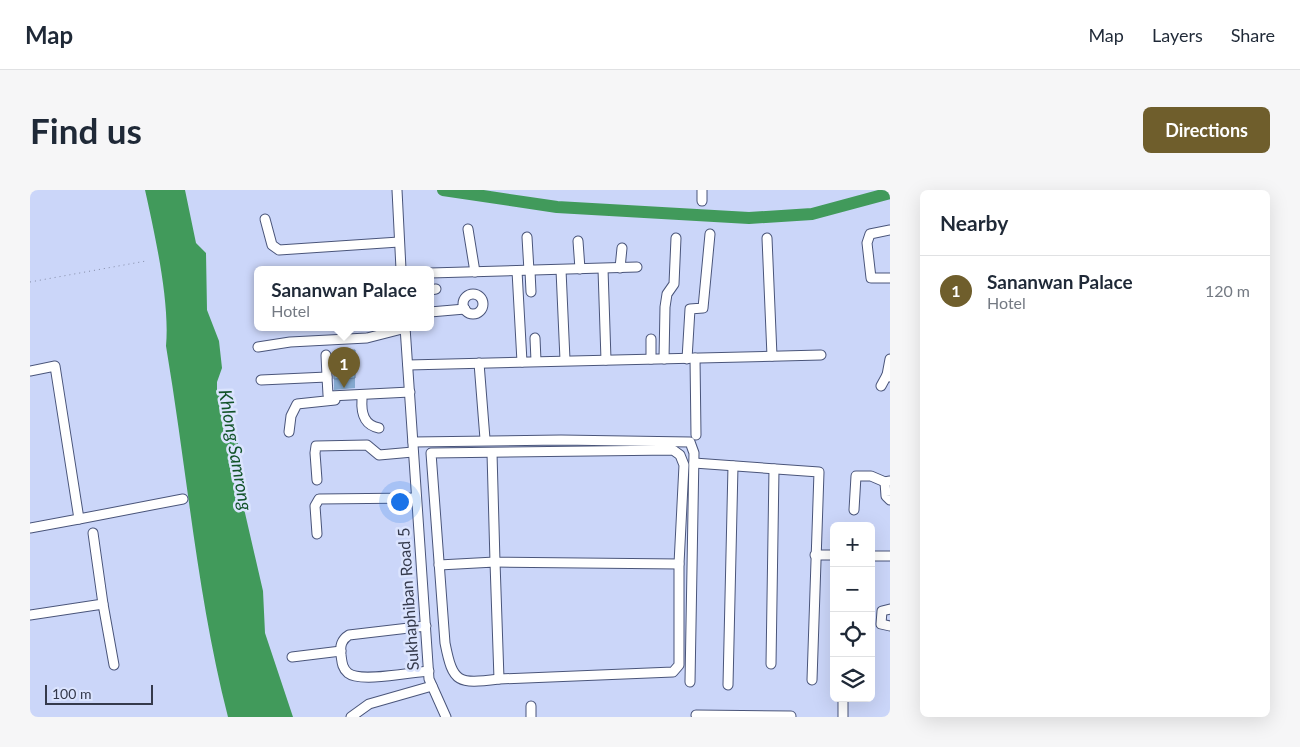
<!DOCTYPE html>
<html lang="en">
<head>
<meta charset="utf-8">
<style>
	body { margin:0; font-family:Lato,sans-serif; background:#f6f6f7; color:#1f2937 }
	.controls { position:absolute; right:15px; bottom:15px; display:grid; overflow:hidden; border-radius:8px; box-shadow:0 5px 20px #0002 }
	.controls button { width:45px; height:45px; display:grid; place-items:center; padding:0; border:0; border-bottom:1px solid #e0e1e3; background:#fff; color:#1f2937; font:25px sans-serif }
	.scale { position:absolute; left:15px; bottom:12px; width:108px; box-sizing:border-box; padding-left:5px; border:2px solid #353a4c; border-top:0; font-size:14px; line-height:18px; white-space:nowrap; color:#353a4c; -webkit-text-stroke:4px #dbe4fe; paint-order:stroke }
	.you { position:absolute; left:369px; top:311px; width:18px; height:18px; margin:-12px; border:4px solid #fff; border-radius:50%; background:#1a73e8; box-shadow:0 0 0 8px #1a73e833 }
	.badge { display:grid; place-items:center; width:32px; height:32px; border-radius:50%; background:#6f5e2c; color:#fff; font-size:16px; font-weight:700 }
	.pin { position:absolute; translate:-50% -41px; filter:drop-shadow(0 1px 2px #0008) }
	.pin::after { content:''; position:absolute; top:26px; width:18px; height:15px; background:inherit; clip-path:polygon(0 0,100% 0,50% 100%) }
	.popup { position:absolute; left:224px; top:76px; width:180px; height:65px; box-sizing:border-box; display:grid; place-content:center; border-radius:8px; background:#fff; filter:drop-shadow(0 1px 4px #0005); font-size:16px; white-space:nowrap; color:#747a83 }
	.popup b { font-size:19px; color:#1f2937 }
	.popup::after { content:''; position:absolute; left:50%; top:100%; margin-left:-10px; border:10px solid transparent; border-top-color:#fff }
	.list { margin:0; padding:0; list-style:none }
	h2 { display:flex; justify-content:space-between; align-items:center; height:65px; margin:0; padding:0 20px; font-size:21px }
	h2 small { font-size:16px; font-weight:400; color:#747a83 }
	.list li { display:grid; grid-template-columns:32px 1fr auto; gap:15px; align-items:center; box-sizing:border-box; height:70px; padding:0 20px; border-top:1px solid #e0e1e3 }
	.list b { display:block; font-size:19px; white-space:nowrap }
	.list p { margin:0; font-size:16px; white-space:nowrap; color:#747a83 }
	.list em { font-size:16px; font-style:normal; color:#747a83 }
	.icon { flex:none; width:28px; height:28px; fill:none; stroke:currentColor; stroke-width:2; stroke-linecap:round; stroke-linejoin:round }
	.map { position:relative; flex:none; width:860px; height:527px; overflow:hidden; border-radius:8px }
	header { display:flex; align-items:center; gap:30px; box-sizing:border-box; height:70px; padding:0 25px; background:#fff; border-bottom:1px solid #e0e1e3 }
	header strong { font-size:24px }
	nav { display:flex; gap:28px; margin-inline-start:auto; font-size:18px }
	.intro { display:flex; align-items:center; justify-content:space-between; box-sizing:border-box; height:120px; padding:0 30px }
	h1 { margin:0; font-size:35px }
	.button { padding:12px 22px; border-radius:8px; background:#6f5e2c; color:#fff; font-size:18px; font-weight:700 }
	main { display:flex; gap:30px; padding:0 30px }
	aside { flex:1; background:#fff; border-radius:8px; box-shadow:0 5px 20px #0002 }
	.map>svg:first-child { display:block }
</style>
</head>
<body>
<header>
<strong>Map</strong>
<nav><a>Map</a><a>Layers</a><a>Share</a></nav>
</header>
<div class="intro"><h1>Find us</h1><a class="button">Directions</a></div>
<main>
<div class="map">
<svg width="860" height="527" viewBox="0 0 860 527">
	<rect width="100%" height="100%" fill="#cbd6f9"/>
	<path fill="#419a5b" d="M115 0H155L166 53 176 63 177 120 189 151 192 178 187 192V203L195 208 208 253 202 268 204 293 212 310 233 401 235 443 263 527H198C167 406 157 280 136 156 140 112 125 45 115 0Z"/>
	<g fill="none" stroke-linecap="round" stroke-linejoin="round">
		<polyline stroke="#419a5b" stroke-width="12" points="413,0 527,17 719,28 782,24 860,3"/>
		<g stroke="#4a557a" stroke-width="11">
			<g id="minor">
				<polyline points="367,0 371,79"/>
				<polyline points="672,0 672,11"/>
				<polyline points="235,29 242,55 249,60 369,52"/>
				<polyline points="438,39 445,82"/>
				<polyline points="860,40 840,44 837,53 841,88 860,88"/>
				<polyline points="497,47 499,81"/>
				<polyline points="737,48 742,166"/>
				<polyline points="548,51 550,79"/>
				<polyline points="590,78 592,58"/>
				<polyline points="573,79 576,170"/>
				<polyline points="531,80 535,170"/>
				<polyline points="487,81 492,172"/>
				<polyline points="500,81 501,102"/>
				<polyline points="400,83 607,77"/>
				<polyline points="400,100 406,99"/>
				<circle cx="443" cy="114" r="10"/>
				<polyline points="400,122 435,119"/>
				<polyline points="375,137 399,489 416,527"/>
				<polyline points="505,148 506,171"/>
				<polyline points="228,157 260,152 337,148 376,138"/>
				<polyline points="296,165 297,187"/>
				<polyline points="665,168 666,245"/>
				<polyline points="621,169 621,149"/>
				<polyline points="634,169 635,117 637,104 644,94 646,48"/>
				<polyline points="657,169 660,119 673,118 680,44"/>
				<polyline points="860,169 857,185 860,187"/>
				<polyline points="449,173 455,249"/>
				<polyline points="378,175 791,165"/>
				<polyline points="0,181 25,176 49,329 153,309"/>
				<polyline points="231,190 297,187 298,205 300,206 380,202"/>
				<polyline points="851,196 857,185"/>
				<path d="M332 209C331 223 334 235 349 238"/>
				<polyline points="259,242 261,226 267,214 305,210"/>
				<polyline points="383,252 531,250 660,252 664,263 660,492"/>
				<path d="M643 260 650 265 654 275 649 374V475L643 482 469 489C428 494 423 494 415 453L401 263Z"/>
				<polyline points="462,263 465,372 649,374"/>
				<polyline points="664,273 789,282 782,490"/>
				<polyline points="287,290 285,263 286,256 337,255 349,265 383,262"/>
				<polyline points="860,291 855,292 856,306 860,310"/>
				<polyline points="824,320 826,286 841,286 855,292"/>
				<polyline points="0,338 49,329"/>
				<polyline points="63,343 73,414"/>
				<polyline points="287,344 285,316 289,309 386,308"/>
				<polyline points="785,365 804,365"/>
				<polyline points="841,366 860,366"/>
				<polyline points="409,375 465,372 469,489"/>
				<polyline points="860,419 852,421 851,434 860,436"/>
				<polyline points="0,425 73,414 84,475"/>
				<path d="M396 436 319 445C311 450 310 456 311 465 312 472 312 478 318 483 330 493 382 482 399 481"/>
				<polyline points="262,467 311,461"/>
				<polyline points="741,474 744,279"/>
				<polyline points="698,495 703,276"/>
				<polyline points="501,516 501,527"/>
				<polyline points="666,525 761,526"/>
				<polyline points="321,527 339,514 402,496"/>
				<polyline points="813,527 813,511"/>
			</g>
		</g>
		<polyline stroke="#838ba6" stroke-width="1" stroke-dasharray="1 4" stroke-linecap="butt" points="0,92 116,71"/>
		<use href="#minor" stroke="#fff" stroke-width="9"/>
	</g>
	<polygon fill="#85a9cf" points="325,160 325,198 304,200 304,161"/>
	<polygon fill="#9bc5f1" stroke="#6c8aa9" points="325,160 325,188 304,189 304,161"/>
	<g text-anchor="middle" stroke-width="5" stroke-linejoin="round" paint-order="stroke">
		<g font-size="16" fill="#353a4c" stroke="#dbe4fe">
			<text transform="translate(378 409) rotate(-94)" y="6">Sukhaphiban Road 5</text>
		</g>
		<g font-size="18" font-style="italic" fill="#125329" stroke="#dbe4fe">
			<text transform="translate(205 260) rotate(80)" y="6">Khlong Samrong</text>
		</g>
	</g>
</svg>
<div class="controls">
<button>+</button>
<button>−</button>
<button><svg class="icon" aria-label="locate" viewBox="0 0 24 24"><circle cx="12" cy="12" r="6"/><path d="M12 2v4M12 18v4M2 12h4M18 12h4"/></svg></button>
<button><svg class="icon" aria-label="layers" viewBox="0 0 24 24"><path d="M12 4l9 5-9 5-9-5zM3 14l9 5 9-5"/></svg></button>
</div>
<div class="scale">100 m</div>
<div class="you"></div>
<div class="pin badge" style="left:314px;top:198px">1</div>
<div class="popup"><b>Sananwan Palace</b>Hotel</div>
</div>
<aside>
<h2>Nearby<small></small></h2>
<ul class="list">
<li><span class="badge">1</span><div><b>Sananwan Palace</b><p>Hotel</p></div><em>120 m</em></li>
</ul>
</aside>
</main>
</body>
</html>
